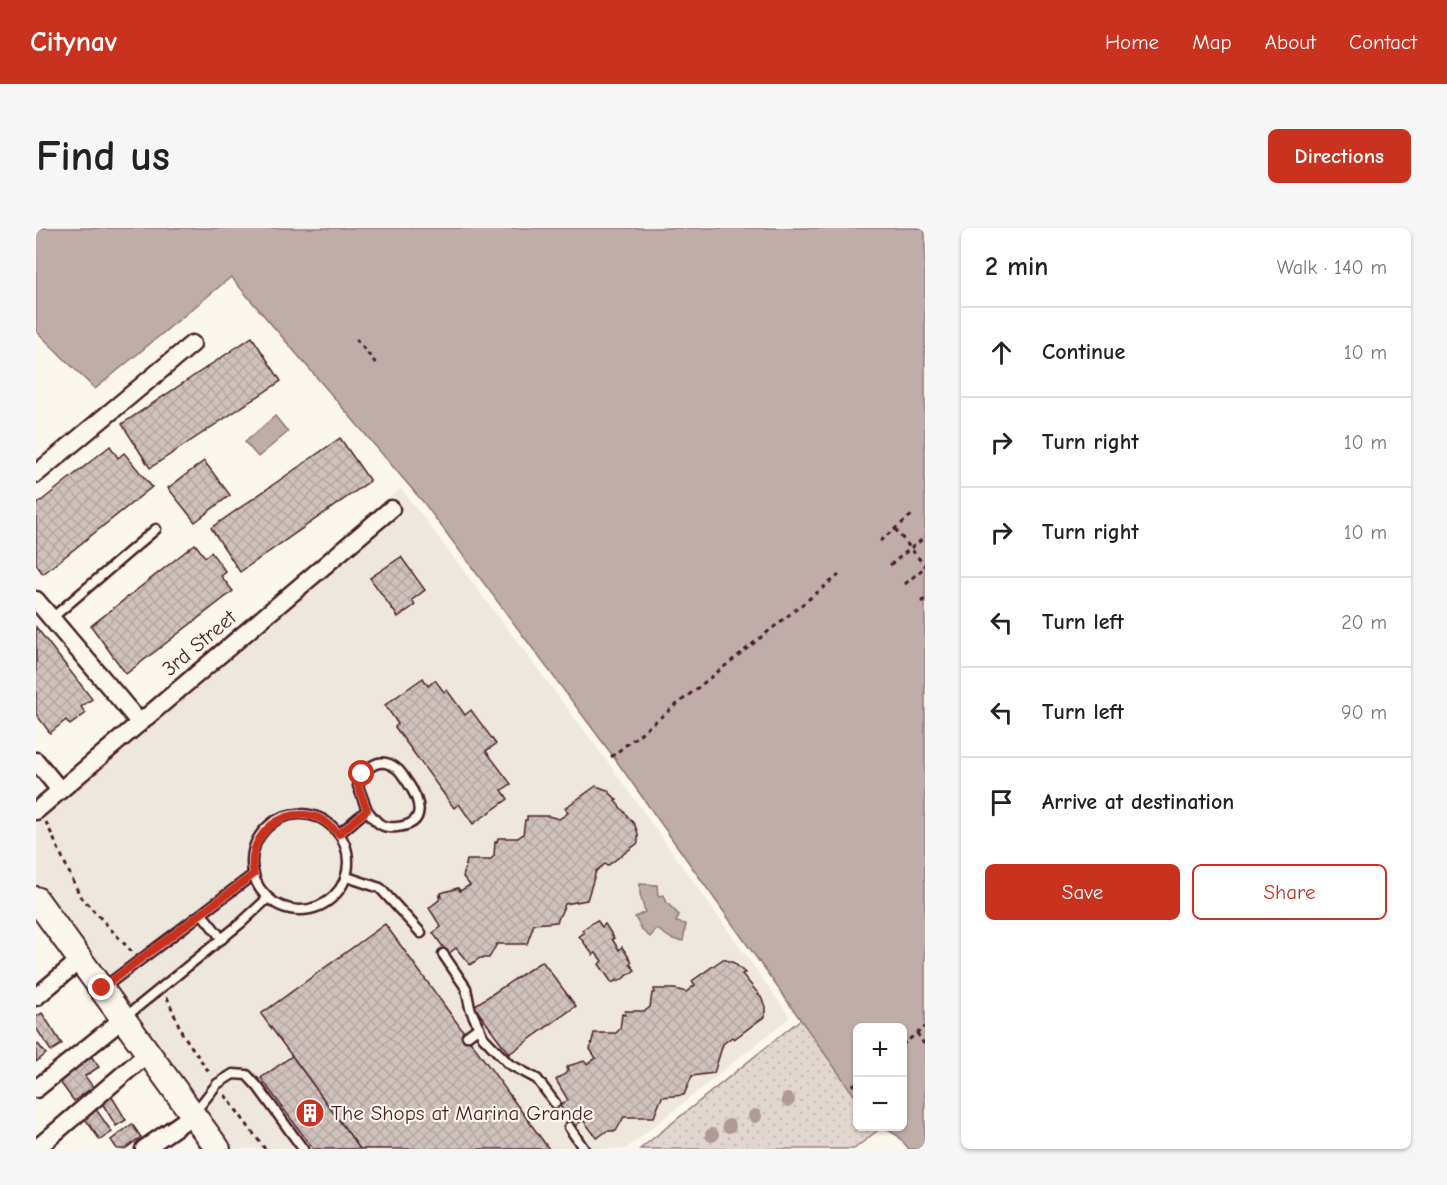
<!DOCTYPE html>
<html lang="en">
<head>
<meta charset="utf-8">
<style>
	body { margin:0; font-family:"Comic Neue",sans-serif; background:#f6f6f6; color:#222 }
	.controls { position:absolute; right:18px; bottom:18px; display:grid; overflow:hidden; border-radius:9px; box-shadow:0 2px 4px #0004 }
	.controls button { width:54px; height:54px; display:grid; place-items:center; padding:0; border:0; border-bottom:2px solid #e0e0e0; background:#fff; color:#222; font:30px sans-serif }
	.stop { position:absolute; width:18px; height:18px; margin:-14px; border:4px solid #c8321e; border-radius:50%; background:#fff }
	.stop.end { background:#c8321e; border-color:#fff; box-shadow:0 2px 6px #0008 }
	.list { margin:0; padding:0; list-style:none }
	h2 { display:flex; justify-content:space-between; align-items:center; height:78px; margin:0; padding:0 24px; font-size:26px }
	h2 small { font-size:20px; font-weight:400; color:#767676 }
	.list li { display:grid; grid-template-columns:39px 1fr auto; gap:18px; align-items:center; box-sizing:border-box; height:90px; padding:0 24px; border-top:2px solid #e0e0e0 }
	.list b { display:block; font-size:22px; white-space:nowrap }
	.list em { font-size:20px; font-style:normal; color:#767676 }
	.actions { display:flex; gap:12px; padding:18px 24px }
	.actions a { flex:1; padding:14px 0; border:2px solid #c8321e; border-radius:9px; text-align:center; font-size:21px; color:#c8321e }
	.actions .main { background:#c8321e; color:#fff }
	.icon { flex:none; width:33px; height:33px; fill:none; stroke:currentColor; stroke-width:2; stroke-linecap:round; stroke-linejoin:round }
	.map { position:relative; flex:none; width:889px; height:921px; overflow:hidden; border-radius:9px }
	header { display:flex; align-items:center; gap:36px; box-sizing:border-box; height:84px; padding:0 30px; background:#c8321e; color:#fff }
	header strong { font-size:28px }
	nav { display:flex; gap:33px; margin-inline-start:auto; font-size:21px }
	.intro { display:flex; align-items:center; justify-content:space-between; box-sizing:border-box; height:144px; padding:0 36px }
	h1 { margin:0; font-size:42px }
	.button { padding:15px 27px; border-radius:9px; background:#c8321e; color:#fff; font-size:21px; font-weight:700 }
	main { display:flex; gap:36px; padding:0 36px }
	aside { flex:1; background:#fff; border-radius:9px; box-shadow:0 2px 4px #0004 }
	.map>svg:first-child { display:block }
</style>
</head>
<body>
<header>
<strong>Citynav</strong>
<nav><a>Home</a><a>Map</a><a>About</a><a>Contact</a></nav>
</header>
<div class="intro"><h1>Find us</h1><a class="button">Directions</a></div>
<main>
<div class="map">
<svg width="889" height="921" viewBox="0 0 889 921">
	<defs>
		<pattern id="park-dots" width="8" height="8" patternUnits="userSpaceOnUse" patternTransform="scale(1.5)"><rect width="8" height="8" fill="#e2d7d0"/><path d="M2 2h.1M6 6h.1" fill="none" stroke="#c3b8b3" stroke-width="1.8" stroke-linecap="round"/></pattern>
		<pattern id="building-cross-hatch" width="8" height="8" patternUnits="userSpaceOnUse" patternTransform="scale(1.5)"><rect width="8" height="8" fill="#cfc2bc"/><path d="M0 0l8 8M0 8l8-8" fill="none" stroke="#b3a6a2"/></pattern>
	</defs>
	<rect width="100%" height="100%" fill="#fbf7ec"/>
	<filter id="ink" filterUnits="userSpaceOnUse"><feTurbulence type="fractalNoise" baseFrequency=".0167" numOctaves="2"/><feDisplacementMap in="SourceGraphic" scale="12" xChannelSelector="R" yChannelSelector="G"/><feConvolveMatrix kernelMatrix="1 2 1 2 8 2 1 2 1" color-interpolation-filters="sRGB"/></filter>
	<g filter="url(#ink)">
		<polygon fill="#eee7de" points="365,260 571,533 754,789 590,921 193,921 47,717 0,656 0,597 368,284 357,268 104,481"/>
		<polygon fill="url(#park-dots)" stroke="#967b7e" stroke-width="1.5" points="765,791 820,868 822,898 846,899 818,921 604,921"/>
		<g fill="#bfadaa" stroke="#907477" stroke-width="1.5">
			<polygon points="0,0 889,0 889,921 873,921 862,908 847,899 866,898 866,800 822,800 821,871 577,528 388,275 195,49 59,161 0,103"/>
			<polygon points="239,188 252,204 222,229 209,214"/>
			<polygon points="604,656 621,657 622,668 628,667 631,675 643,687 640,694 650,696 647,713 636,711 621,701 614,709 606,702 599,689 609,684 604,666"/>
		</g>
		<g fill="url(#building-cross-hatch)" stroke="#4a1f2b" stroke-width="1.5">
			<polygon points="216,109 245,153 114,240 86,196"/>
			<polygon points="304,210 334,253 204,344 175,300"/>
			<polygon points="74,218 82,230 88,225 116,259 7,346 0,336 0,277"/>
			<polygon points="168,233 194,267 159,294 132,260"/>
			<polygon points="159,316 169,329 175,324 190,344 185,348 197,363 90,446 55,398"/>
			<polygon points="365,329 389,362 376,372 379,377 362,389 334,350"/>
			<polygon points="0,399 56,471 45,479 50,485 34,497 30,492 14,505 0,486"/>
			<polygon points="387,450 392,458 399,452 408,464 411,462 429,487 435,482 460,516 450,523 475,556 466,562 472,571 437,596 423,576 418,580 359,499 362,496 349,477"/>
			<polygon points="560,558 571,562 581,572 579,573 599,597 602,606 602,615 571,638 569,636 560,643 551,672 529,676 521,694 498,696 491,716 461,716 453,730 444,730 434,737 420,720 412,726 397,705 405,699 393,680 403,672 404,667 406,669 405,665 422,660 424,663 434,657 427,649 431,632 454,632 458,628 459,614 461,614 462,610 482,610 487,606 489,592 491,592 491,588 512,588 523,591 532,585 529,580"/>
			<polygon points="561,692 566,699 569,696 578,710 576,711 583,722 586,719 596,734 594,736 599,742 582,754 581,752 576,755 563,736 566,733 560,725 557,727 543,708 548,705 546,702"/>
			<polygon points="349,696 513,921 324,921 225,786"/>
			<polygon points="687,731 698,735 709,745 706,746 726,770 729,779 729,788 698,811 696,809 687,816 678,845 656,848 648,867 626,869 618,889 588,889 580,903 571,903 561,910 547,892 539,898 524,878 532,872 520,852 530,845 531,840 533,842 532,838 548,833 551,836 560,830 554,821 558,805 580,805 584,801 586,786 589,787 589,783 609,783 614,779 616,765 618,765 618,761 639,761 650,764 659,757 656,753"/>
			<polygon points="506,733 540,778 473,826 438,778"/>
			<polygon points="6,785 26,816 15,823 0,800 0,789"/>
			<polygon points="2,816 10,826 0,834 0,817"/>
			<polygon points="52,824 63,839 49,848 57,859 38,873 24,854 30,849 26,843"/>
			<polygon points="256,828 324,921 277,921 225,850"/>
			<polygon points="76,869 90,892 80,898 66,875"/>
			<polygon points="59,880 76,904 64,912 47,888"/>
			<polygon points="96,896 105,909 89,921 81,921 75,912"/>
		</g>
		<g fill="none" stroke-linecap="round" stroke-linejoin="round">
			<g stroke="#4a1f2b" stroke-width="13">
				<g id="lane">
					<polyline points="16,390 120,301"/>
					<circle cx="264" cy="634" r="48"/>
					<path d="M303 606 331 582 322 558C327 542 342 526 360 540 365 543 368 550 372 555 385 574 391 596 361 599 345 601 340 594 331 582"/>
					<polyline points="311,649 344,660 385,705"/>
					<polyline points="166,686 186,711"/>
					<polyline points="407,726 430,760 434,780 447,809 473,836 501,851 519,875"/>
					<polyline points="67,760 218,646"/>
					<polyline points="88,790 205,695 232,670"/>
					<polyline points="431,808 443,799"/>
					<polyline points="159,884 181,856 197,846 211,847 222,859 267,921"/>
					<polyline points="533,899 548,921"/>
				</g>
			</g>
			<g stroke="#4a1f2b" stroke-width="21">
				<g id="street">
					<polyline points="0,246 156,116"/>
					<polyline points="0,372 104,495"/>
					<polyline points="0,533 24,562"/>
					<polyline points="0,583 355,281"/>
					<polyline points="0,769 45,731"/>
					<polyline points="0,861 88,790"/>
					<polyline points="0,921 112,825"/>
					<polyline points="108,921 157,887"/>
				</g>
			</g>
			<g stroke="#4a1f2b" stroke-width="28">
				<polyline id="secondary" points="0,671 182,921"/>
			</g>
			<g stroke="#4a1f2b" stroke-width="3" stroke-dasharray="4.5 4.5" stroke-linecap="butt">
				<polyline points="320,111 342,138"/>
				<polyline points="859,301 889,338"/>
				<polyline points="844,313 877,286"/>
				<polyline points="854,337 889,309"/>
				<polyline points="869,356 889,339"/>
				<polyline points="885,374 889,371"/>
				<polyline points="575,529 803,347"/>
				<polyline points="10,594 44,668 96,724"/>
				<polyline points="131,769 146,805 175,847"/>
				<polyline points="881,805 888,816"/>
				<polyline points="866,817 889,799"/>
				<polyline points="816,858 822,853"/>
				<polyline points="189,867 229,921"/>
			</g>
			<use href="#lane" stroke="#fbf7ec" stroke-width="8"/>
			<use href="#street" stroke="#fbf7ec" stroke-width="16"/>
			<use href="#secondary" stroke="#fbf7ec" stroke-width="24"/>
		</g>
		<g fill="#af9a98">
			<circle cx="752" cy="872" r="7"/>
			<circle cx="719" cy="888" r="7"/>
			<circle cx="693" cy="898" r="7"/>
			<circle cx="676" cy="907" r="7"/>
		</g>
	</g>
	<g fill="none" stroke-linecap="round" stroke-linejoin="round" filter="url(#ink)">
		<path stroke="#c8321e" stroke-width="8" d="M66 760 218 646C209 612 242 580 276 588 287 590 295 598 303 606L331 582 322 558 326 546"/>
	</g>
	<defs>
		<g id="building-disc" transform="scale(1.5)"><circle r="9.5" fill="#c8321e" stroke="#fbf7ec"/><path d="M-4-6H4V6H1V3H-1V6H-4ZM-2.5-4.3h1.7v1.8h-1.7ZM.8-4.3h1.7v1.8H.8ZM-2.5-1h1.7V.8h-1.7ZM.8-1h1.7V.8H.8Z" fill="#fff"/></g>
	</defs>
	<g fill-rule="evenodd">
		<use href="#building-disc" x="274" y="885"/>
	</g>
	<g text-anchor="middle" stroke-width="4.5" stroke-linejoin="round" paint-order="stroke">
		<g font-size="21" fill="#4a1f2b" stroke="#fbf7ec">
			<text transform="translate(163 415) rotate(-40)" y="7">3rd Street</text>
		</g>
		<g font-size="21" fill="#4a1f2b" stroke="#fbf7ec" text-anchor="start">
			<text x="295" y="892">The Shops at Marina Grande</text>
		</g>
	</g>
</svg>
<div class="controls">
<button>+</button>
<button>−</button>
</div>
<div class="stop" style="left:326px;top:546px"></div>
<div class="stop end" style="left:66px;top:760px"></div>
</div>
<aside>
<h2>2 min<small>Walk · 140 m</small></h2>
<ul class="list">
<li><svg class="icon" aria-label="ahead" viewBox="0 0 24 24"><path d="M12 20V5M6 11l6-6 6 6"/></svg><div><b>Continue</b></div><em>10 m</em></li>
<li><svg class="icon" aria-label="right" viewBox="0 0 24 24"><path d="M7 20v-9h11M14 6l5 5-5 5"/></svg><div><b>Turn right</b></div><em>10 m</em></li>
<li><svg class="icon" aria-label="right" viewBox="0 0 24 24"><path d="M7 20v-9h11M14 6l5 5-5 5"/></svg><div><b>Turn right</b></div><em>10 m</em></li>
<li><svg class="icon" aria-label="left" viewBox="0 0 24 24"><path d="M17 20v-9H6M10 6l-5 5 5 5"/></svg><div><b>Turn left</b></div><em>20 m</em></li>
<li><svg class="icon" aria-label="left" viewBox="0 0 24 24"><path d="M17 20v-9H6M10 6l-5 5 5 5"/></svg><div><b>Turn left</b></div><em>90 m</em></li>
<li><svg class="icon" aria-label="arrive" viewBox="0 0 24 24"><path d="M6 21V4h12l-3 4 3 4H6"/></svg><div><b>Arrive at destination</b></div></li>
</ul>
<div class="actions"><a class="main">Save</a><a>Share</a></div>
</aside>
</main>
</body>
</html>
